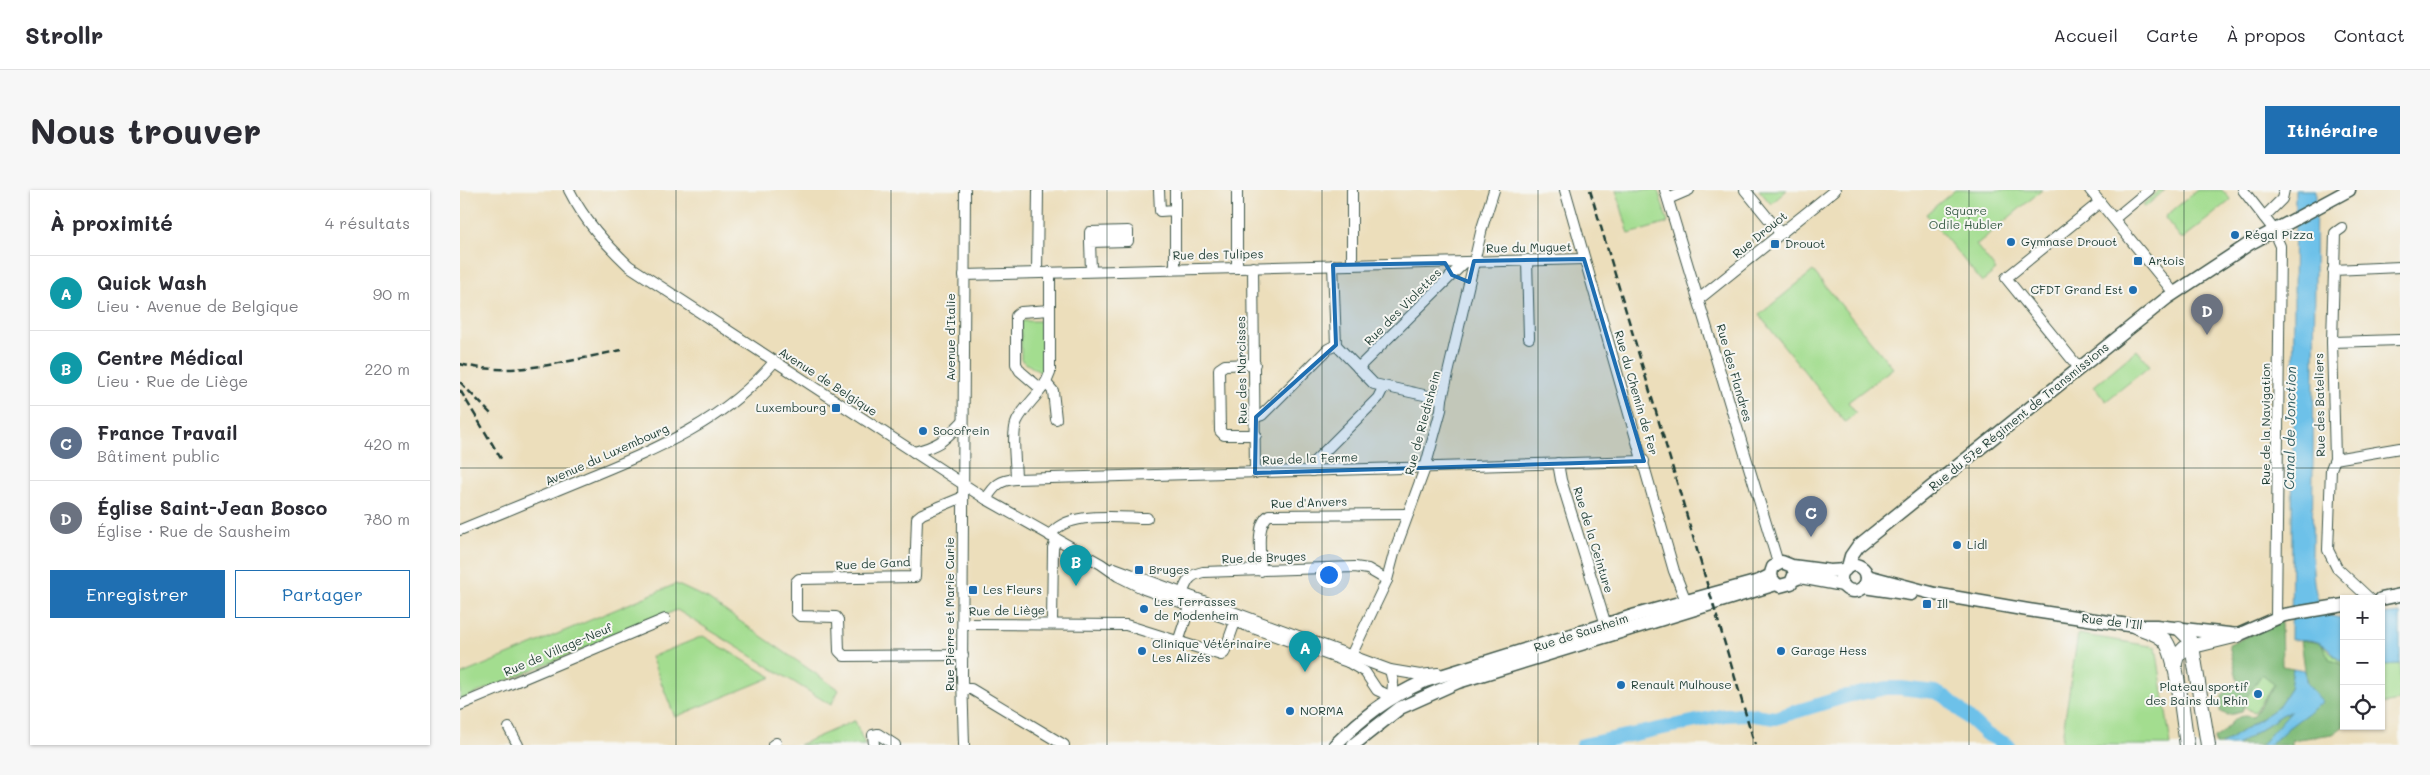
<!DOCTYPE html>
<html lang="fr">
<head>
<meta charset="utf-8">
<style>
	body { margin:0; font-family:Mali,sans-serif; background:#f7f7f7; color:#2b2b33 }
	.controls { position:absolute; right:15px; bottom:15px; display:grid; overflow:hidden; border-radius:0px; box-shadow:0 1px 4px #0004 }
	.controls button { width:45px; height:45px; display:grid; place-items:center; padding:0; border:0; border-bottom:1px solid #e1e1e2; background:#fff; color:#2b2b33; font:25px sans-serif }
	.you { position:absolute; left:868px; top:384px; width:18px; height:18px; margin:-12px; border:4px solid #fff; border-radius:50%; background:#1a73e8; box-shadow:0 0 0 8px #1a73e833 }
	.badge { display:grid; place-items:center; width:32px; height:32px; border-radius:50%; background:#1f6fb2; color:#fff; font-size:16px; font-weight:700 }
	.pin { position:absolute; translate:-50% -41px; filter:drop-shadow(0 1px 2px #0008) }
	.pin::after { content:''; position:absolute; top:26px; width:18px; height:15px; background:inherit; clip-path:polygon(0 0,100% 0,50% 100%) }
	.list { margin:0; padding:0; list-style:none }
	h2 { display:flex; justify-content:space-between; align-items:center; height:65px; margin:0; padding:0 20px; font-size:21px }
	h2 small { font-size:16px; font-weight:400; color:#7c7c81 }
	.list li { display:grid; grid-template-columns:32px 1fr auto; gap:15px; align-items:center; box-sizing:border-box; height:75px; padding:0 20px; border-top:1px solid #e1e1e2 }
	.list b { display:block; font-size:19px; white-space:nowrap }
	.list p { margin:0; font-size:16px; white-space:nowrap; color:#7c7c81 }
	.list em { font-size:16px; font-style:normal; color:#7c7c81 }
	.actions { display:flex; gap:10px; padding:15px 20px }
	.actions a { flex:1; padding:11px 0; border:1px solid #1f6fb2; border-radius:0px; text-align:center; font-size:18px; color:#1f6fb2 }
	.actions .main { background:#1f6fb2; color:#fff }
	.icon { flex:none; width:28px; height:28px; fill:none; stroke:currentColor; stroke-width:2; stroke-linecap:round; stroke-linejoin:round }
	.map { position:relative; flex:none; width:1940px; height:555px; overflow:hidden; border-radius:0px }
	header { display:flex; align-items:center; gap:30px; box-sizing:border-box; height:70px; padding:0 25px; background:#fff; border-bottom:1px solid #e1e1e2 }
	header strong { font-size:24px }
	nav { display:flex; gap:28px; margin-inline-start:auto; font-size:18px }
	.intro { display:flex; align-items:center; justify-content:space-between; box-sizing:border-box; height:120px; padding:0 30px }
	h1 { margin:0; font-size:35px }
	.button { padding:12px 22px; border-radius:0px; background:#1f6fb2; color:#fff; font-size:18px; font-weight:700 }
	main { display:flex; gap:30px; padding:0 30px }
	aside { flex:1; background:#fff; border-radius:0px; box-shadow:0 1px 4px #0004 }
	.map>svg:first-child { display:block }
</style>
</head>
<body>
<header>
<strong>Strollr</strong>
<nav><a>Accueil</a><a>Carte</a><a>À propos</a><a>Contact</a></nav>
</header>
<div class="intro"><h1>Nous trouver</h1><a class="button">Itinéraire</a></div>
<main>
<aside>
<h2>À proximité<small>4 résultats</small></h2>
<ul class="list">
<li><span class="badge" style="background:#0f9aa8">A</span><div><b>Quick Wash</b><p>Lieu · Avenue de Belgique</p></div><em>90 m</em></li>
<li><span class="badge" style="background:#0f9aa8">B</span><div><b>Centre Médical</b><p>Lieu · Rue de Liège</p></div><em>220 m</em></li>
<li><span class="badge" style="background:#5c6f8a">C</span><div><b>France Travail</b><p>Bâtiment public</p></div><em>420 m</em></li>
<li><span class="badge" style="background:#6b7280">D</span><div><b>Église Saint-Jean Bosco</b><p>Église · Rue de Sausheim</p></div><em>780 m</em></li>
</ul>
<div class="actions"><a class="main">Enregistrer</a><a>Partager</a></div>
</aside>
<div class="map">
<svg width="1940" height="555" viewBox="0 0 1940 555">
	<rect width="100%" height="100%" fill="#f6f6f2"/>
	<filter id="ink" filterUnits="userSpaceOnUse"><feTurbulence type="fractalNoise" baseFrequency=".02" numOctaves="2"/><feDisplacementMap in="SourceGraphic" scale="10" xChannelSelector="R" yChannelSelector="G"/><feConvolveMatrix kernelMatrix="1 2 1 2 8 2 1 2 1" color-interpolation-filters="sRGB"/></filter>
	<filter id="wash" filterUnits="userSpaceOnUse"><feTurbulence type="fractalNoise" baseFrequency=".0096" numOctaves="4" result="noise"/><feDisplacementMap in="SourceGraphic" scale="20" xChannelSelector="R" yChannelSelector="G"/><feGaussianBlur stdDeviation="1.12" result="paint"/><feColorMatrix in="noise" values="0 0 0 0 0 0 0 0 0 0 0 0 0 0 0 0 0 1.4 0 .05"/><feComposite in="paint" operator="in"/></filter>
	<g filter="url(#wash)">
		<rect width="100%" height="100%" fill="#ecdebb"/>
		<g fill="#a3dd8f" stroke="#618d62">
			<polygon points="1156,0 1198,0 1208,33 1169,44"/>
			<polygon points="1299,0 1327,0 1311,14"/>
			<polygon points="1495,0 1582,0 1516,55 1536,80 1522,92 1466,24"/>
			<polygon points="1700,0 1705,0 1685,17 1682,15"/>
			<polygon points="1737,0 1762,0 1771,10 1724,48 1721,48 1705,28 1706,26"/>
			<polygon points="1353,81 1433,178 1388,212 1396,223 1385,232 1299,125"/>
			<polygon points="561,131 585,131 584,185 561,170"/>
			<polygon points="1677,160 1690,176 1646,211 1634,196"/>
			<polygon points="216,394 248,409 379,500 371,515 217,420 0,510 0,485"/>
			<polygon points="1618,444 1696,457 1711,555 1601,555"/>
			<polygon points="243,446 312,487 215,527 191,467"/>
			<polygon points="1861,453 1879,471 1884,472 1884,475 1870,470"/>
			<polygon points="1940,474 1940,511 1921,514 1921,475"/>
			<polygon points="1802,484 1815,493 1794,523 1781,514"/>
			<polygon points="395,531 405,555 339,555 394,531"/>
		</g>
		<g fill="#82bc7a" stroke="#507c57">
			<path d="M1821 430 1822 476 1833 478 1830 499 1817 518 1761 555H1755L1754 548C1773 539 1769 522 1793 527L1815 494 1802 484 1782 514 1784 516 1782 522 1768 525 1760 522 1762 505 1778 492 1769 455Z"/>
			<polygon points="1841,450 1861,453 1870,470 1884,475 1884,536 1873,544 1832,550 1832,555 1810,555 1828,538 1862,512 1847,494"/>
			<polygon points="1832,521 1801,555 1777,555 1822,525"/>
		</g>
		<g fill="#6dc1e9" stroke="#467f8e">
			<path d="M1835 0H1856L1852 368C1854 391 1853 428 1884 428V472C1877 470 1874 464 1869 459 1859 449 1844 449 1831 450Z"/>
			<polygon points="1940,423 1940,474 1921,475 1921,425"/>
			<polygon points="1833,478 1844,480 1847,494 1863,512 1828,538 1810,555 1801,555 1831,521 1822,525 1777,555 1761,555 1817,518 1830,499"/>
		</g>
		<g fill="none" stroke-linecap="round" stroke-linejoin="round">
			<polyline stroke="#6dc1e9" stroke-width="14" points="1123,555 1265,525 1287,524 1315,528 1387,506 1427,498 1441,498 1475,502 1486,507 1526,544 1548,555"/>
		</g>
	</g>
	<g filter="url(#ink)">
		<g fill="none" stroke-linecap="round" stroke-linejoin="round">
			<g stroke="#3e5548" stroke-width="12">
				<g id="minor">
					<path d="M109 0C124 30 145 53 169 76L526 309 641 374 658 386 684 399 888 472 905 482 917 500 932 507"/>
					<polyline points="699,0 700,21 715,20 715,79"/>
					<polyline points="715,0 715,20"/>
					<polyline points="777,0 777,77"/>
					<polyline points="892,0 892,75"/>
					<polyline points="1105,0 1214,381 1226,411"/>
					<polyline points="1205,0 1318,373"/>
					<polyline points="1285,0 1321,44"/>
					<polyline points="1630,0 1714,103"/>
					<polyline points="1783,0 1811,36 1820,56 1816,427"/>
					<polyline points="1208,9 1229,0"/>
					<polyline points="1804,27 1822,9 1824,0"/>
					<polyline points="1654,29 1689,0"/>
					<polyline points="1882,38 1875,43 1872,152 1875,269 1871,279 1868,360 1877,378 1910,409"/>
					<polyline points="630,52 630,42 668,41 668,51 630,52 631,80"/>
					<polyline points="1067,70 1069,148"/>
					<polyline points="873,75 876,155 914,194 982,209"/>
					<polyline points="793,77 795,283"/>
					<polyline points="1873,80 1940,77"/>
					<polyline points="577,83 578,0"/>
					<polyline points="504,85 1124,69"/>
					<polyline points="1239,109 1375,0"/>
					<polyline points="1872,152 1940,150"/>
					<polyline points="795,174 765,175 759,179 760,241 764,245 796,245"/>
					<polyline points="898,178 1004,73"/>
					<polyline points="1619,178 1546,88 1640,12"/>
					<polyline points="586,193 593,201 596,229"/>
					<polyline points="581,199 560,181 556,174 556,126 561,122 590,120"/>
					<polyline points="796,227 802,225 868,159 876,155"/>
					<path d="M454 262C481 255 484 250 503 231"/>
					<polyline points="1875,269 1940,258"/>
					<polyline points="1098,273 1101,290 1146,435"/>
					<polyline points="852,281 853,273 918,208 923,198"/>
					<path d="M556 289C556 274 551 243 557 231 566 213 584 202 590 183V82"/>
					<path d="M526 309C535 295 540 290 556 289L1184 271"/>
					<path d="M0 340C41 323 83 306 124 289 194 260 264 232 314 172"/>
					<path d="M590 346C605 320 660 328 687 328"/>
					<polyline points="654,378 930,480 960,485 978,483"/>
					<path d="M801 381C801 365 795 335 809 325L948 324"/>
					<path d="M722 404C727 391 729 385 743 382L895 377 908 379 927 390"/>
					<polyline points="592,433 593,358 596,350"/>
					<polyline points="503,434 666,435 761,465 764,463 775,432"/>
					<polyline points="718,452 732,410"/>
					<polyline points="503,465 384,466 379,461 378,430 376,427 340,426 336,422 336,392 339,389 455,387 457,328 462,324 503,307"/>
					<polyline points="888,472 927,390 935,360 965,278 981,220 982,209 1022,38 1034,0"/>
					<polyline points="930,480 933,492 932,507"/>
					<polyline points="503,499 511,499 604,555"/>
					<polyline points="0,515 205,429"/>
					<polyline points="49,538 58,555"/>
					<polyline points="313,555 316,553"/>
					<polyline points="414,555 413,545 418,544 435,555"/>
					<polyline points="504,555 502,487 505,0"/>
				</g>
			</g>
			<g stroke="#3e5548" stroke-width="15">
				<g id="major">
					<circle cx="1394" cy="388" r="13"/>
					<path d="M1332 376 1335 383 1331 393 1320 396C1312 392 1309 386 1313 377L1322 372 1332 376 1370 381 1385 380"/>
					<polyline points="1388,377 1391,366 1398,356 1707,108 1789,54 1889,0"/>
					<polyline points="1407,386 1475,404 1568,420 1675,436 1696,436 1778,445 1824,425 1884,415"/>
					<polyline points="1333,390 1340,387 1383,395"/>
					<polyline points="1404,397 1451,404"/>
					<polyline points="1921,409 1940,405"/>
					<path d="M875 555C904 526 927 508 965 491L1176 425 1299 391 1311 385"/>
					<polyline points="893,555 940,518 998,492 1316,394"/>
				</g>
			</g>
			<g stroke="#3e5548" stroke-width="16">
				<g id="highway">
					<path d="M1675 436C1685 440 1699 443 1706 452 1718 471 1723 530 1727 555"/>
					<polyline points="1719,438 1728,447 1732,456 1748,555"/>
					<polyline points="1714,477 1717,466 1725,458 1778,445"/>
				</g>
			</g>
			<use href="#minor" stroke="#fff" stroke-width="10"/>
			<use href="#major" stroke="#fff" stroke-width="12"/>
			<use href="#highway" stroke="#fff" stroke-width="14"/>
			<g stroke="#1f3d34" stroke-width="2.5" stroke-dasharray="8 4" stroke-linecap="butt">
				<polyline points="1130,0 1295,555"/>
				<path d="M0 174C53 188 110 170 162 160"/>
				<polyline points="0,192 32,225"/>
				<polyline points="0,200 43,272"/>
			</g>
		</g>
	</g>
	<path fill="#1f6fb2" fill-opacity="0.2" stroke="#1f6fb2" stroke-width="4" stroke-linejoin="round" d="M1124 69 1184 271 795 283 796 227 876 155 873 75 985 73 992 85 1009 92 1014 71Z"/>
	<path fill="none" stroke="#1f3d34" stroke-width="1" stroke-opacity="0.55" d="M216 0V555M431 0V555M647 0V555M862 0V555M1078 0V555M1293 0V555M1509 0V555M1724 0V555M0 278H1940"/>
	<g fill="#1f6fb2" stroke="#f6f6f2" stroke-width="2">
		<circle cx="1775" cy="45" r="5"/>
		<circle cx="1551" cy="52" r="5"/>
		<rect x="1310" y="49" width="10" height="10" rx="2.5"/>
		<rect x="1673" y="66" width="10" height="10" rx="2.5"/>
		<circle cx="1673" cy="100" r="5"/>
		<rect x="371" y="213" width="10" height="10" rx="2.5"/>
		<circle cx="463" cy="241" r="5"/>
		<circle cx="1497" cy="355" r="5"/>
		<rect x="674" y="375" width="10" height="10" rx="2.5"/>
		<rect x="508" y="395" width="10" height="10" rx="2.5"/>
		<rect x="1462" y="409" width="10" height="10" rx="2.5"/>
		<circle cx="684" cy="419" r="5"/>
		<circle cx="682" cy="461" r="5"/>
		<circle cx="1321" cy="461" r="5"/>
		<circle cx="1161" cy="495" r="5"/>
		<circle cx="1798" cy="504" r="5"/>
		<circle cx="830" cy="521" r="5"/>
	</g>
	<g text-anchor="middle" stroke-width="4" stroke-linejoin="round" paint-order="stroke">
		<g font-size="12" fill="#395d46" stroke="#f6f6f2">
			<text x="1506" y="25">Square<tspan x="1506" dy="14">Odile Hubler</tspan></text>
		</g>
		<g font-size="12" fill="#1f3d34" stroke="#f6f6f2">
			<text transform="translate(1300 45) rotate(-39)" y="4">Rue Drouot</text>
			<text transform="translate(1069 58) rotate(-1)" y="4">Rue du Muguet</text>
			<text transform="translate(758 65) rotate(-1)" y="4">Rue des Tulipes</text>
			<text transform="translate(943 117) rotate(-45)" y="4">Rue des Violettes</text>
			<text transform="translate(491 147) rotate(-90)" y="4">Avenue d'Italie</text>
			<text transform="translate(782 180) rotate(-91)" y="4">Rue des Narcisses</text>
			<text transform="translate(1274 183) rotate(74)" y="4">Rue des Flandres</text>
			<text transform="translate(368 192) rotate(33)" y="4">Avenue de Belgique</text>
			<text transform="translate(1176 203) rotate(74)" y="4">Rue du Chemin de Fer</text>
			<text transform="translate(1860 215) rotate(-91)" y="4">Rue des Bateliers</text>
			<text transform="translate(1559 227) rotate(-39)" y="4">Rue du 57e Régiment de Transmissions</text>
			<text transform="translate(963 233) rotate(-75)" y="4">Rue de Riedisheim</text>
			<text transform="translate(1806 234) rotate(-90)" y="4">Rue de la Navigation</text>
			<text transform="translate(147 265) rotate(-24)" y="4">Avenue du Luxembourg</text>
			<text transform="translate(850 269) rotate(-2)" y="4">Rue de la Ferme</text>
			<text transform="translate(849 313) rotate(-2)" y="4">Rue d'Anvers</text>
			<text transform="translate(1133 350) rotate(73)" y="4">Rue de la Ceinture</text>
			<text transform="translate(804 368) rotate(-2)" y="4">Rue de Bruges</text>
			<text transform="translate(413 374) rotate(-3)" y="4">Rue de Gand</text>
			<text transform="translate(547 421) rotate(-1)" y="4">Rue de Liège</text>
			<text transform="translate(490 424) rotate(-90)" y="4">Rue Pierre et Marie Curie</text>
			<text transform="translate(1652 432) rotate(7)" y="4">Rue de l'Ill</text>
			<text transform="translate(1121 443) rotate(-18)" y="4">Rue de Sausheim</text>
			<text transform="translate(98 460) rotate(-23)" y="4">Rue de Village-Neuf</text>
		</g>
		<g font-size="12" fill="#1f3d34" stroke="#f6f6f2" text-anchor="start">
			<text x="1785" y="49">Régal Pizza</text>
			<text x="1561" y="56">Gymnase Drouot</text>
			<text x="1325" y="58">Drouot</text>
			<text x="1688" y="75">Artois</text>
			<text x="1663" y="104" text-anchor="end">CFDT Grand Est</text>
			<text x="366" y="222" text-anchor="end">Luxembourg</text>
			<text x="473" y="245">Socofrein</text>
			<text x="1507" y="359">Lidl</text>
			<text x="689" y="384">Bruges</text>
			<text x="523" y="404">Les Fleurs</text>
			<text x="694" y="416">Les Terrasses<tspan x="694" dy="14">de Modenheim</tspan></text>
			<text x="1477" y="418">Ill</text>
			<text x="692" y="458">Clinique Vétérinaire<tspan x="692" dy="14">Les Alizés</tspan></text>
			<text x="1331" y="465">Garage Hess</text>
			<text x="1171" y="499">Renault Mulhouse</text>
			<text x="1788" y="501" text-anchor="end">Plateau sportif<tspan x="1788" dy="14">des Bains du Rhin</tspan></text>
			<text x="840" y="525">NORMA</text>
		</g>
		<g font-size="14" font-style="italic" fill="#325e61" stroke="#f6f6f2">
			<text transform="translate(1830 238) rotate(-89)" y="5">Canal de Jonction</text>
		</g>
	</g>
</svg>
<div class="controls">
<button>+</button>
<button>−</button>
<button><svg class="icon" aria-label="locate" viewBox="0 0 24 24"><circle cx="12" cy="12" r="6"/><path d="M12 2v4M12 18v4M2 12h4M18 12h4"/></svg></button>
</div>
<div class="you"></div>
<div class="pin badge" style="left:845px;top:482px;background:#0f9aa8">A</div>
<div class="pin badge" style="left:616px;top:396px;background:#0f9aa8">B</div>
<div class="pin badge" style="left:1351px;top:347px;background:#5c6f8a">C</div>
<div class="pin badge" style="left:1747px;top:145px;background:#6b7280">D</div>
</div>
</main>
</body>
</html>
